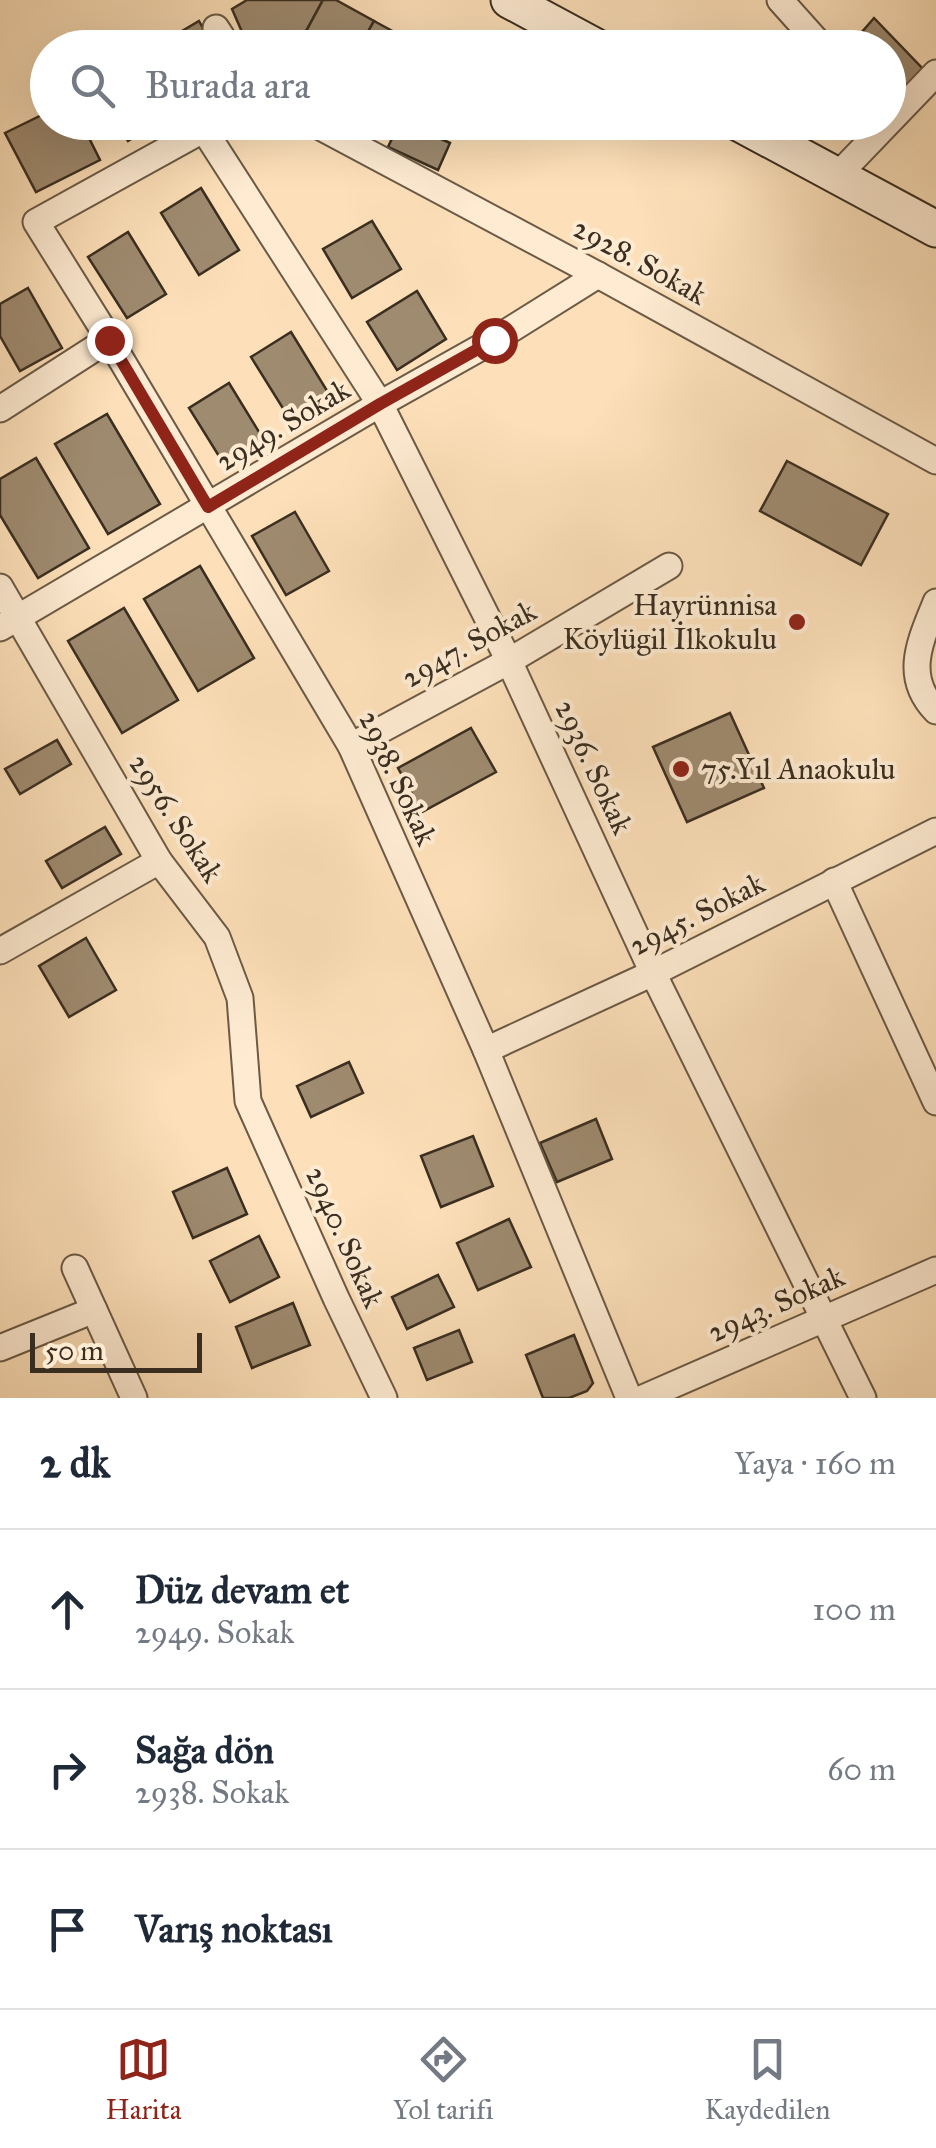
<!DOCTYPE html>
<html lang="tr">
<head>
<meta charset="utf-8">
<style>
	body { margin:0; font-family:"IM FELL Great Primer",serif; background:#f2f2f3; color:#1f2937 }
	.scale { position:absolute; left:30px; bottom:25px; width:172px; box-sizing:border-box; padding-left:10px; border:5px solid #3a2e20; border-top:0; font-size:28px; line-height:35px; white-space:nowrap; color:#3a2e20; -webkit-text-stroke:8px #feebd2; paint-order:stroke }
	.stop { position:absolute; width:30px; height:30px; margin:-22px; border:8px solid #8f2418; border-radius:50%; background:#fff }
	.stop.end { background:#8f2418; border-color:#fff; box-shadow:0 2px 10px #0008 }
	.list { margin:0; padding:0; list-style:none }
	h2 { display:flex; justify-content:space-between; align-items:center; height:130px; margin:0; padding:0 40px; font-size:42px }
	h2 small { font-size:32px; font-weight:400; color:#747a83 }
	.list li { display:grid; grid-template-columns:65px 1fr auto; gap:30px; align-items:center; box-sizing:border-box; height:160px; padding:0 40px; border-top:2px solid #e0e1e3 }
	.list b { display:block; font-size:38px; white-space:nowrap }
	.list p { margin:0; font-size:32px; white-space:nowrap; color:#747a83 }
	.list em { font-size:32px; font-style:normal; color:#747a83 }
	.icon { flex:none; width:55px; height:55px; fill:none; stroke:currentColor; stroke-width:2; stroke-linecap:round; stroke-linejoin:round }
	.map { position:relative; flex:none; width:936px; height:1398px; overflow:hidden }
	.search { position:absolute; background:#fff; box-shadow:0 10px 40px #0002; left:30px; right:30px; top:30px; height:110px; display:flex; align-items:center; gap:25px; box-sizing:border-box; padding:0 35px; border-radius:55px; color:#747a83; font-size:38px }
	.sheet { height:610px; background:#fff }
	nav { display:flex; justify-content:space-around; align-items:center; box-sizing:border-box; height:140px; border-top:2px solid #e0e1e3; background:#fff; font-size:28px; color:#747a83 }
	nav a { display:grid; justify-items:center; gap:5px }
	nav .on { color:#8f2418 }
	.map>svg:first-child { display:block }
</style>
</head>
<body>
<div class="map">
<svg width="936" height="1398" viewBox="0 0 936 1398">
	<rect width="100%" height="100%" fill="#fde0b9"/>
	<filter id="stains"><feTurbulence type="fractalNoise" baseFrequency=".002" numOctaves="4"/><feColorMatrix values="0 0 0 0 .2 0 0 0 0 .09 0 0 0 0 .02 0 0 0 .5 -.17"/></filter>
	<radialGradient id="worn" r=".72"><stop offset=".6" stop-color="#630" stop-opacity="0"/><stop offset="1" stop-color="#630" stop-opacity=".3"/></radialGradient>
	<g fill="#9f8b70" stroke="#3a2e20" stroke-width="2.5">
		<polygon points="247,0 323,0 297,48 249,48 232,9"/>
		<polygon points="323,0 336,0 374,21 359,48 297,48"/>
		<polygon points="874,18 924,70 896,99 888,92 888,48 848,48"/>
		<polygon points="199,21 214,48 178,48 172,37"/>
		<polygon points="374,21 422,47 359,48"/>
		<polygon points="48,112 48,122 81,122 100,160 36,192 5,133"/>
		<polygon points="116,122 157,122 128,141"/>
		<polygon points="400,122 446,122 439,138 450,143 438,170 388,147"/>
		<polygon points="201,188 239,250 199,275 161,213"/>
		<polygon points="372,221 401,269 352,298 323,249"/>
		<polygon points="128,232 166,294 127,318 88,257"/>
		<polygon points="28,288 62,348 20,371 0,336 0,304"/>
		<polygon points="417,291 446,339 397,370 367,322"/>
		<polygon points="291,332 329,394 289,418 251,357"/>
		<polygon points="229,383 267,445 227,469 189,408"/>
		<polygon points="107,414 160,504 108,534 55,444"/>
		<polygon points="36,458 89,548 38,578 0,515 0,479"/>
		<polygon points="787,461 888,514 861,565 760,511"/>
		<polygon points="295,512 329,571 286,595 252,536"/>
		<polygon points="200,566 254,658 198,691 144,599"/>
		<polygon points="124,608 178,700 122,733 68,641"/>
		<polygon points="730,713 764,788 687,822 653,747"/>
		<polygon points="471,728 496,772 422,812 398,768"/>
		<polygon points="57,740 71,764 20,794 5,769"/>
		<polygon points="105,827 121,854 62,888 46,861"/>
		<polygon points="86,938 116,990 69,1017 39,966"/>
		<polygon points="349,1062 363,1093 311,1117 297,1086"/>
		<polygon points="596,1119 612,1159 557,1182 540,1143"/>
		<polygon points="473,1136 493,1186 441,1207 421,1156"/>
		<polygon points="227,1168 247,1214 193,1238 173,1192"/>
		<polygon points="509,1219 531,1267 478,1290 457,1243"/>
		<polygon points="259,1236 279,1277 230,1302 210,1261"/>
		<polygon points="438,1275 454,1307 407,1329 392,1297"/>
		<polygon points="293,1303 310,1345 252,1368 236,1327"/>
		<polygon points="459,1330 472,1362 427,1380 414,1348"/>
		<polygon points="574,1335 593,1383 587,1391 569,1398 543,1398 526,1355"/>
	</g>
	<g fill="none" stroke-linecap="round" stroke-linejoin="round">
		<g stroke="#6b5a46" stroke-width="29">
			<g id="street">
				<polyline points="780,0 823,48"/>
				<polyline points="216,28 229,48"/>
				<polyline points="217,122 36,222 109,339 351,746 486,1050 629,1398"/>
				<polyline points="311,122 598,275 936,461"/>
				<polyline points="204,130 380,404 509,661 653,973 863,1398"/>
				<polyline points="837,176 936,73"/>
				<polyline points="0,409 109,339"/>
				<polyline points="0,587 159,861 217,937 240,998 248,1101 336,1298 384,1398"/>
				<path d="M936 602C921 640 902 676 936 711"/>
				<polyline points="0,628 380,404 494,340 598,275"/>
				<polyline points="351,746 509,661 669,566"/>
				<polyline points="834,881 936,1102"/>
				<polyline points="0,951 159,861"/>
				<polyline points="486,1050 653,973 936,831"/>
				<polyline points="75,1268 134,1398"/>
				<polyline points="0,1348 94,1310"/>
				<polyline points="643,1398 936,1270"/>
			</g>
		</g>
		<g stroke="#3a2e20" stroke-width="39">
			<g id="secondary">
				<polyline points="509,0 598,48"/>
				<polyline points="737,122 936,229"/>
			</g>
		</g>
		<use href="#street" stroke="#feebd2" stroke-width="25"/>
		<use href="#secondary" stroke="#feebd2" stroke-width="35"/>
	</g>
	<g fill="none" stroke-linecap="round" stroke-linejoin="round">
		<polyline stroke="#8f2418" stroke-width="12" points="109,340 208,507 380,404 494,340"/>
	</g>
	<g fill="#8f2418" stroke="#feebd2" stroke-width="4">
		<circle cx="797" cy="622" r="10"/>
		<circle cx="681" cy="769" r="10"/>
	</g>
	<g text-anchor="middle" stroke-width="8" stroke-linejoin="round" paint-order="stroke">
		<g font-size="30" fill="#3a2e20" stroke="#feebd2">
			<text transform="translate(640 261) rotate(29)" y="10">2928. Sokak</text>
			<text transform="translate(283 425) rotate(-31)" y="10">2949. Sokak</text>
			<text transform="translate(469 644) rotate(-29)" y="10">2947. Sokak</text>
			<text transform="translate(594 767) rotate(65)" y="10">2936. Sokak</text>
			<text transform="translate(398 778) rotate(65)" y="10">2938. Sokak</text>
			<text transform="translate(176 818) rotate(57)" y="10">2956. Sokak</text>
			<text transform="translate(697 914) rotate(-27)" y="10">2945. Sokak</text>
			<text transform="translate(345 1237) rotate(66)" y="10">2940. Sokak</text>
			<text transform="translate(776 1304) rotate(-24)" y="10">2943. Sokak</text>
		</g>
		<g font-size="30" fill="#3a2e20" stroke="#feebd2" text-anchor="end">
			<text x="777" y="615">Hayrünnisa<tspan x="777" dy="34">Köylügil İlkokulu</tspan></text>
			<text x="701" y="779" text-anchor="start">75.Yıl Anaokulu</text>
		</g>
	</g>
	<rect width="100%" height="100%" filter="url(#stains)"/>
	<rect width="100%" height="100%" fill="url(#worn)"/>
</svg>
<div class="scale">50 m</div>
<div class="stop" style="left:494px;top:340px"></div>
<div class="stop end" style="left:109px;top:340px"></div>
<div class="search"><svg class="icon" aria-label="search" viewBox="0 0 24 24"><circle cx="10" cy="10" r="6"/><path d="M15 15l6 6"/></svg>Burada ara</div>
</div>
<section class="sheet">
<h2>2 dk<small>Yaya · 160 m</small></h2>
<ul class="list">
<li><svg class="icon" aria-label="ahead" viewBox="0 0 24 24"><path d="M12 20V5M6 11l6-6 6 6"/></svg><div><b>Düz devam et</b><p>2949. Sokak</p></div><em>100 m</em></li>
<li><svg class="icon" aria-label="right" viewBox="0 0 24 24"><path d="M7 20v-9h11M14 6l5 5-5 5"/></svg><div><b>Sağa dön</b><p>2938. Sokak</p></div><em>60 m</em></li>
<li><svg class="icon" aria-label="arrive" viewBox="0 0 24 24"><path d="M6 21V4h12l-3 4 3 4H6"/></svg><div><b>Varış noktası</b></div></li>
</ul>
</section>
<nav>
<a class="on"><svg class="icon" aria-label="map" viewBox="0 0 24 24"><path d="M3 6l6-2 6 2 6-2v14l-6 2-6-2-6 2zM9 4v14M15 6v14"/></svg>Harita</a>
<a><svg class="icon" aria-label="directions" viewBox="0 0 24 24"><path d="M12 3l9 9-9 9-9-9zM9 14v-3h6M13 9l2 2-2 2"/></svg>Yol tarifi</a>
<a><svg class="icon" aria-label="saved" viewBox="0 0 24 24"><path d="M7 4h10v16l-5-4-5 4z"/></svg>Kaydedilen</a>
</nav>
</body>
</html>
